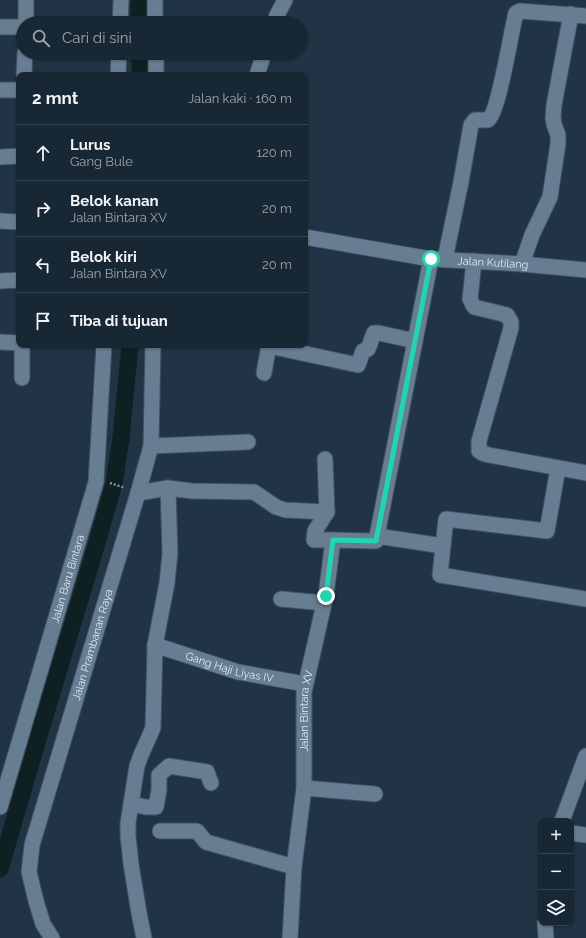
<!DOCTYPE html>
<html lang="id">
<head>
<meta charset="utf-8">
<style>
	body { margin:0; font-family:Raleway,sans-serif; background:#212f3c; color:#f1f3f6 }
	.controls { position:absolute; right:12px; bottom:12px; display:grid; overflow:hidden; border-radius:8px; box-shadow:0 1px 3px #0004 }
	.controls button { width:36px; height:36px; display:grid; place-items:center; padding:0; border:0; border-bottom:1px solid #36444f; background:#182734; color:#f1f3f6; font:20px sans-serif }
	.stop { position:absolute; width:12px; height:12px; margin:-9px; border:3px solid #23d5af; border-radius:50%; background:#fff }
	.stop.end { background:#23d5af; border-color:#fff; box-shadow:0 1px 4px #0008 }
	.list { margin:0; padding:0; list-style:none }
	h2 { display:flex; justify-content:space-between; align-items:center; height:52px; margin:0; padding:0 16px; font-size:17px }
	h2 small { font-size:13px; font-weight:400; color:#9fa5ac }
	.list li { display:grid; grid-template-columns:26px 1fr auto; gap:12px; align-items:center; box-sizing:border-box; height:56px; padding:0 16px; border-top:1px solid #36444f }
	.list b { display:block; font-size:15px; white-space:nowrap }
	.list p { margin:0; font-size:13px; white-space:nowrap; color:#9fa5ac }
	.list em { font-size:13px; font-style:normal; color:#9fa5ac }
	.icon { flex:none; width:22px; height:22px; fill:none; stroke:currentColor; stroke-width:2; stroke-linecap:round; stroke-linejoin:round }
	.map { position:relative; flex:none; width:586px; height:938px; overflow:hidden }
	.search { position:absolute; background:#182734; box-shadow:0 1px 3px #0004; left:16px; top:16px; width:292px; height:44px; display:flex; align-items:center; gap:10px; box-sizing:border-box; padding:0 14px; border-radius:22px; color:#9fa5ac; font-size:15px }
	.panel { position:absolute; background:#182734; box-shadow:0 1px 3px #0004; left:16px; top:72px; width:292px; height:276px; border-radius:8px }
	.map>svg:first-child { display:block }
</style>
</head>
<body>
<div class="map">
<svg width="586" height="938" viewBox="0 0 586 938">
	<rect width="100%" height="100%" fill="#203445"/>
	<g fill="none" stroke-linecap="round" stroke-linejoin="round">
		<g stroke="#0f2022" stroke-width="17">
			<polyline points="139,0 139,23"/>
			<polyline points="140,53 140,75"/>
			<polyline points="0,869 41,729 91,563 114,484 121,438 130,345"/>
		</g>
		<g stroke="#405160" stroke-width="17">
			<g id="minor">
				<polyline points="26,0 26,23"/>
				<polyline points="155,0 155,23"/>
				<polyline points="120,23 121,0"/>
				<polyline points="274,23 277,15 285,0"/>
				<polyline points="0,27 23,27"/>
				<polyline points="156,53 156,75"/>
				<polyline points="24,75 25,53"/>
				<polyline points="118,75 119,53"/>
				<polyline points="257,75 264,53"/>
				<polyline points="0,90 19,90"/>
				<polyline points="0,157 19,156"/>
				<polyline points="0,221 19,222"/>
				<path id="s1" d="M305 237 431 259 522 264 586 270"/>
				<path d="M445 259 461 182 471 125 475 120H488C499 112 511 31 516 13L520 11 586 16"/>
				<polyline points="474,261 470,299 474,307 507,315 511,322 511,328 479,441 479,451 482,453 489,455 586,473"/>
				<polyline points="522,264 532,235 550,197 558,144 558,135 554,124 553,118 554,105 571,14"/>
				<polyline points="0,281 19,280"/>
				<polyline points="0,342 19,343"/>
				<polyline points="22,345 22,378"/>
				<polyline points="269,346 358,365 363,351 368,349 374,333 379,333 415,341"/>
				<polyline points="264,373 269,345"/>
				<polyline points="151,446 248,442"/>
				<polyline points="325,459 327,512 315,531 314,540 333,540"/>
				<polyline points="138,493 168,488 192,491 254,492 276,507 285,510 327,512"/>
				<polyline points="377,536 443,546 440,575 586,599"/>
				<polyline points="443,546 446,519 547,531 558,468"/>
				<polyline points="281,599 324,603"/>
				<path id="s2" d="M155 645 238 672 305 684"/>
				<polyline points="304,788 375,794"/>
				<polyline points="131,804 146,807 156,807 159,790 159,775 169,766 207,772 211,783"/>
				<path id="s3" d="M0 807 96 482 104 345"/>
				<polyline points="562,821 586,756"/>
				<polyline points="160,831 197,831 206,842 294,867"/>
				<polyline points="571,833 586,835"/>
				<polyline points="545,923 546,938"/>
				<path id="s4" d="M52 938 43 924 36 901 29 872 32 845 138 493 151 446 153 345"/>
				<polyline points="144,938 139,913 131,864 128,836 128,823 137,766 141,755 153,728 155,645 167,583 170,553 168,488"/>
				<path id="s5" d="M290 938 294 867 304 788V692L326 595 333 540 376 541 431 259"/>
			</g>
		</g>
		<polyline stroke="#8393a1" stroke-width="2.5" stroke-dasharray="2 2" stroke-linecap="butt" points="110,483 125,488"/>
		<use href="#minor" stroke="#677d92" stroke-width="15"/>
	</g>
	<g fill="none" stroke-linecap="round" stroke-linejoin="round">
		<polyline stroke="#23d5af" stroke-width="5" points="326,596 333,540 376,541 431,259"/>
	</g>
	<g text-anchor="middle" stroke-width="3" stroke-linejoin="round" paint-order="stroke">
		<g font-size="11" fill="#deeaf6" stroke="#121a23">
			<text dy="4" stroke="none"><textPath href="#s1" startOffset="190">Jalan Kutilang</textPath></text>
			<text dy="4" stroke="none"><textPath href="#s3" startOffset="238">Jalan Baru Bintara</textPath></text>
			<text dy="4" stroke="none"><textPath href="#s4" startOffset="307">Jalan Prambanan Raya</textPath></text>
			<text dy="4" stroke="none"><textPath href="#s2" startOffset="78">Gang Haji Liyas IV</textPath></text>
			<text dy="4" stroke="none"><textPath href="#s5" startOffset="228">Jalan Bintara XV</textPath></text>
		</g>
	</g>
</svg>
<div class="controls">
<button>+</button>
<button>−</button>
<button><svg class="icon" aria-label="layers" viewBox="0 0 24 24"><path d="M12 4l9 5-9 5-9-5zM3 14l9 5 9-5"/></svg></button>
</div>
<div class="stop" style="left:431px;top:259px"></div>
<div class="stop end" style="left:326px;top:596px"></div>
<div class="search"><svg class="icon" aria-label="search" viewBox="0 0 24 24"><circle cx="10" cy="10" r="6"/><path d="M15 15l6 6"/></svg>Cari di sini</div>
<section class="panel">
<h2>2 mnt<small>Jalan kaki · 160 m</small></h2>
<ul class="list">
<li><svg class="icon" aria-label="ahead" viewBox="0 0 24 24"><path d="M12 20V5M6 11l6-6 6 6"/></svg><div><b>Lurus</b><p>Gang Bule</p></div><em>120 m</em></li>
<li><svg class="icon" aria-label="right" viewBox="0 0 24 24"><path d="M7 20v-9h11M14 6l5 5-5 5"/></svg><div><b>Belok kanan</b><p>Jalan Bintara XV</p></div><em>20 m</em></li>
<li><svg class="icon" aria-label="left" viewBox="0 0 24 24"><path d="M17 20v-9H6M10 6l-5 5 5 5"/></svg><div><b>Belok kiri</b><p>Jalan Bintara XV</p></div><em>20 m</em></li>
<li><svg class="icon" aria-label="arrive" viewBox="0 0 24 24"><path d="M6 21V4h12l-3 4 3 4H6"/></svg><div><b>Tiba di tujuan</b></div></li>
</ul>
</section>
</div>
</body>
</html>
